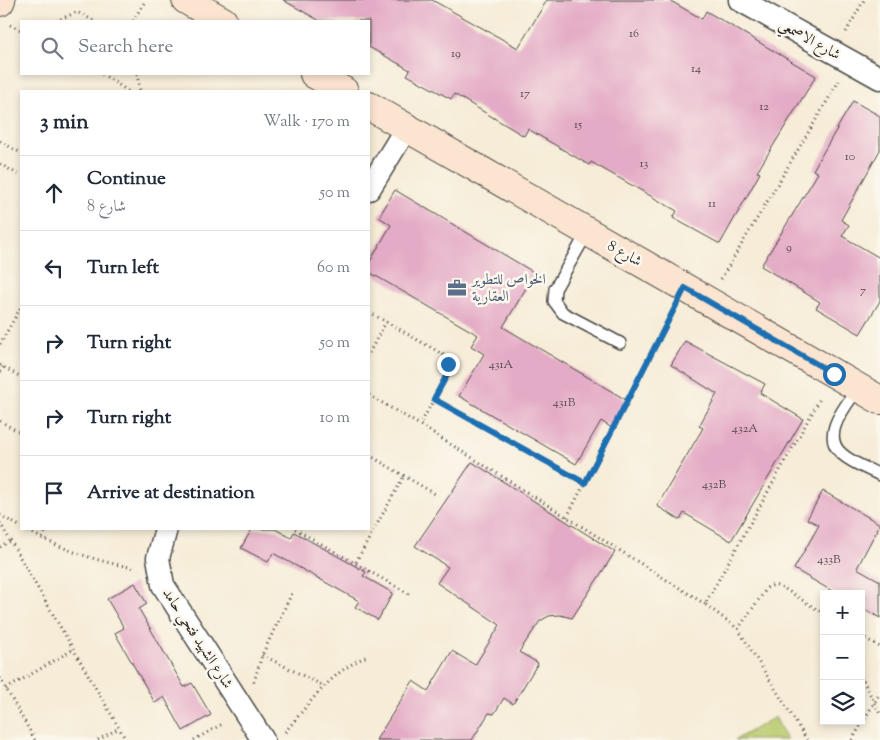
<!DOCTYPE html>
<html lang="en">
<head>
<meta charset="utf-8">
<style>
	body { margin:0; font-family:"Sorts Mill Goudy",Amiri,serif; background:#f6f6f7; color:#1f2937 }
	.controls { position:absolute; right:15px; bottom:15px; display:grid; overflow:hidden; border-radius:0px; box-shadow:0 2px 8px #0003 }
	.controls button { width:45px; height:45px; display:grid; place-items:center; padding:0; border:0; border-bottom:1px solid #e0e1e3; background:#fff; color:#1f2937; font:25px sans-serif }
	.stop { position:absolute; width:15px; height:15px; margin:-11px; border:4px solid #1f6fb2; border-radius:50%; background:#fff }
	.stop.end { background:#1f6fb2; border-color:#fff; box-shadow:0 1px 5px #0008 }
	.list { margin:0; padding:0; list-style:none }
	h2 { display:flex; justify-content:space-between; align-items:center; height:65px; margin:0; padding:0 20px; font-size:21px }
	h2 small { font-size:16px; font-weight:400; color:#747a83 }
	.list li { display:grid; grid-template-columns:32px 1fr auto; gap:15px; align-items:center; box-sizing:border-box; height:75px; padding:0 20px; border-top:1px solid #e0e1e3 }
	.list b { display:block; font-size:19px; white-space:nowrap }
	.list p { margin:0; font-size:16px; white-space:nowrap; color:#747a83 }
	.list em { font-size:16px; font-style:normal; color:#747a83 }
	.icon { flex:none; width:28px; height:28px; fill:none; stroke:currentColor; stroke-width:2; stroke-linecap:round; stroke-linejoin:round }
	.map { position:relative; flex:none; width:880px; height:740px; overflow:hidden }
	.search { position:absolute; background:#fff; box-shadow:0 2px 8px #0003; left:20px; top:20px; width:350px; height:55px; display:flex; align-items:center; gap:12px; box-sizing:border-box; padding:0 18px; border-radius:0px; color:#747a83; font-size:19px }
	.panel { position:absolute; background:#fff; box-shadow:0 2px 8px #0003; left:20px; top:90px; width:350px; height:440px; border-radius:0px }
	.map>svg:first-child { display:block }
</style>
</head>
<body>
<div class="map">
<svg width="880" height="740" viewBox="0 0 880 740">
	<rect width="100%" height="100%" fill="#fbf7ec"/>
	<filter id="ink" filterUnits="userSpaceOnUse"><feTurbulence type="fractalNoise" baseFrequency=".02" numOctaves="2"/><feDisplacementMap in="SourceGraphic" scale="10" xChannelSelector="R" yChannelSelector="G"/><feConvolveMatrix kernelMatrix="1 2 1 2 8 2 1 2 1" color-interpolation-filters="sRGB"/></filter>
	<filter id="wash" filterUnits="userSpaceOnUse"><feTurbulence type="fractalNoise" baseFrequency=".0096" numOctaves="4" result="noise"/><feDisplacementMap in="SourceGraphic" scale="20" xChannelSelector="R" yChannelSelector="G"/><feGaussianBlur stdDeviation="1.12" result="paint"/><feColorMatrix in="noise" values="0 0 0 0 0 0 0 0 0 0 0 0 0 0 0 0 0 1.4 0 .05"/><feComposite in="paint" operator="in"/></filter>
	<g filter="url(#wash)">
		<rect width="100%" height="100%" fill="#f6ecd7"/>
		<polygon fill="#b9ca6d" stroke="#727a4c" points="775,717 787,740 735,740"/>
		<g id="blocks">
			<g fill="#e4abc6">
				<polygon points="283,0 432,0 518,48 547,0 669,0 702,19 706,11 816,76 757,172 760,173 720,244 673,218 677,211 591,162 589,165 528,129 524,136 454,94 451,99 407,75 410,70 369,47 369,21 320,21"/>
				<polygon points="853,101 880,116 880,150 841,220 849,225 842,236 880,258 880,301 860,334 816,308 820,302 761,266 818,173 813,170"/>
				<polygon points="395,190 535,273 503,327 628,401 612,428 601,421 576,464 459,396 484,354 471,346 478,335 369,272 369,263 391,225 379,217"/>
				<polygon points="685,341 765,384 760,393 803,419 731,541 684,513 680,520 657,506 703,428 699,426 717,394 671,365"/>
				<polygon points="472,462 615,552 572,618 560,615 549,616 540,621 519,652 538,663 513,704 504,698 494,714 489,713 472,740 376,740 413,681 428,691 452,651 475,665 500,625 437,583 448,567 415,546"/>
				<polygon points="823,491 880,524 857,568 880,581 880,618 861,607 861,594 837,594 794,569 819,525 807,519"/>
				<polygon points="252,529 275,529 291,538 294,532 366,572 363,576 393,593 378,620 355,607 359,601 273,553 268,562 241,548"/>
				<polygon points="135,583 147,604 139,609 184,687 192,683 211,715 183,731 164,697 155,703 115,633 124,628 107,599"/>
			</g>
		</g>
	</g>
	<g filter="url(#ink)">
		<use href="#blocks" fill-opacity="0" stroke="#494845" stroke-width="1"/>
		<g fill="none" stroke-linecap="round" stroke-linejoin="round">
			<g stroke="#494845" stroke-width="14">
				<g id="lane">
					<polyline points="588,231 555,289 554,301 563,313 620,343"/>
					<path d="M858 388C847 405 819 435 842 454 852 463 868 469 880 475"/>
				</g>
			</g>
			<g stroke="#494845" stroke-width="25">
				<g id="street">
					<polyline points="740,0 880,78"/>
					<polyline points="369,189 407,127"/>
					<polyline points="166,529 158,558 163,585 263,740"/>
				</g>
			</g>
			<g stroke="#494845" stroke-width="30">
				<g id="secondary">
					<polyline points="186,0 223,21"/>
					<polyline points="0,2 1,0"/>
					<polyline points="314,74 344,91"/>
					<polyline points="369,106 880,400"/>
				</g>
			</g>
			<g stroke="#494845" stroke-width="3" stroke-dasharray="1 4" stroke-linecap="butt">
				<polyline points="56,21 77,12 94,21"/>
				<polyline points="133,21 146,0"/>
				<polyline points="10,25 21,30"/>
				<polyline points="846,32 864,0"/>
				<polyline points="102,74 128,91"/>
				<polyline points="137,74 140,91"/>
				<polyline points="0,141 21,153"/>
				<polyline points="0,164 21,176"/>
				<polyline points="721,279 839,81"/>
				<polyline points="369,312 444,355 448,364 448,373 420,425 705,604"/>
				<polyline points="0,344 21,307"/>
				<polyline points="369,353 386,322"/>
				<polyline points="0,365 21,377"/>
				<polyline points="0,372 3,367"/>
				<polyline points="369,395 420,425"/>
				<polyline points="434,399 585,483"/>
				<polyline points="0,421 21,433"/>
				<polyline points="369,455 435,494"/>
				<polyline points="0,515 21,527"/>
				<polyline points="567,517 674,311"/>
				<polyline points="0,523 126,740"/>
				<path d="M24 529C59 548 96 562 136 568"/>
				<polyline points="295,529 409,594"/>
				<polyline points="42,538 47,529"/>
				<polyline points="0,547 10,541"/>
				<polyline points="356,562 404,476"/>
				<polyline points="738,629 767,588 774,585 782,587 824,614"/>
				<polyline points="861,636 880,647"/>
				<polyline points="262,655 324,686"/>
				<polyline points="861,676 880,714"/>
				<polyline points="0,678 35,740"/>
				<polyline points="254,682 262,655 293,591"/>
				<polyline points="6,689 74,649"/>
				<path d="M285 732C309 704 332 670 368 656"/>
				<polyline points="98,740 119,728"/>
				<polyline points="194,740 224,723"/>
				<polyline points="807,740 738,629 705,604 821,397"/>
				<polyline points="852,740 880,693"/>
			</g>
			<use href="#lane" stroke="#fff" stroke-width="11"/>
			<use href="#street" stroke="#fff" stroke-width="22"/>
			<use href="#secondary" stroke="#fce5d0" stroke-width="28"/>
		</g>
	</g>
	<g fill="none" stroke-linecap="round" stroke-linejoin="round" filter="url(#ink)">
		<polyline stroke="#1f6fb2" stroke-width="6" points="448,364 448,373 434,399 585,483 685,288 834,374"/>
	</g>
	<defs>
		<g id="office-bare" transform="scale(1.5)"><path d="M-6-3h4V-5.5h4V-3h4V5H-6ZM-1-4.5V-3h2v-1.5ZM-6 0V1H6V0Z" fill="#5c6f8a" stroke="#fbf7ec" stroke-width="2.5" paint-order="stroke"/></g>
	</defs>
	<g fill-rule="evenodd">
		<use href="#office-bare" x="457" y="288"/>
	</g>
	<g text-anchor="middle" stroke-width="5" stroke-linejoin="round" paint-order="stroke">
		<g font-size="12" fill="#594b52">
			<text x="634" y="37">16</text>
			<text x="456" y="57">19</text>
			<text x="696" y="72">14</text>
			<text x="525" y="97">17</text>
			<text x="764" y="110">12</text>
			<text x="578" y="128">15</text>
			<text x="850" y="160">10</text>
			<text x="644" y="167">13</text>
			<text x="712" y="207">11</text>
			<text x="789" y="251">9</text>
			<text x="863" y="294">7</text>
			<text x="501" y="368">431A</text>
			<text x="564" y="406">431B</text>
			<text x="745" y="432">432A</text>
			<text x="714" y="488">432B</text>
			<text x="829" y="563">433B</text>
		</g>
		<g font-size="15" fill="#2b2b2b" stroke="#fbf7ec">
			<text transform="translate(810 39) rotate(29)" y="5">شارع الاصمعي</text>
			<text transform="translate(625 253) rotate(30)" y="5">شارع 8</text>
			<text transform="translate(198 638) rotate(57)" y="5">شارع الشهيد فتحي حامد</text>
		</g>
		<g font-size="15" fill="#4e5e75" stroke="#fbf7ec" text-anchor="start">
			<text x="472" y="284">الخواص للتطوير<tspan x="472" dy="17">العقارية</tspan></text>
		</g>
	</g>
</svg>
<div class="controls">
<button>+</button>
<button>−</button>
<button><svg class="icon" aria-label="layers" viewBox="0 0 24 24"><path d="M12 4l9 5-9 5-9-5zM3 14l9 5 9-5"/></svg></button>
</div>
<div class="stop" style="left:834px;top:374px"></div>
<div class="stop end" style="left:448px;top:364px"></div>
<div class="search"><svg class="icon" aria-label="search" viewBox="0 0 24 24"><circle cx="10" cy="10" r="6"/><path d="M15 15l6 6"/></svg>Search here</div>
<section class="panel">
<h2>3 min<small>Walk · 170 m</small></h2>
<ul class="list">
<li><svg class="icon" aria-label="ahead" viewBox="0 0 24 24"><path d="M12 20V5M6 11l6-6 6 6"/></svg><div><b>Continue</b><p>شارع 8</p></div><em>50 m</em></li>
<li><svg class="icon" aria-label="left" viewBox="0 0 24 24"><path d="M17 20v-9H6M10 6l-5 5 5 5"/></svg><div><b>Turn left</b></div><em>60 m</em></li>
<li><svg class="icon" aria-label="right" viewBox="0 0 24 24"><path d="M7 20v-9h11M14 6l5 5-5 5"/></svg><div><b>Turn right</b></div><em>50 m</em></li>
<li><svg class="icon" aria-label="right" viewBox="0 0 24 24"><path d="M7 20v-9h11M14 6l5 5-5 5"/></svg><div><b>Turn right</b></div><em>10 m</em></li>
<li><svg class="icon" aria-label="arrive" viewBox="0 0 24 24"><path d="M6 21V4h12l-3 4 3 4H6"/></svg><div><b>Arrive at destination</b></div></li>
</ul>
</section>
</div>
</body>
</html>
